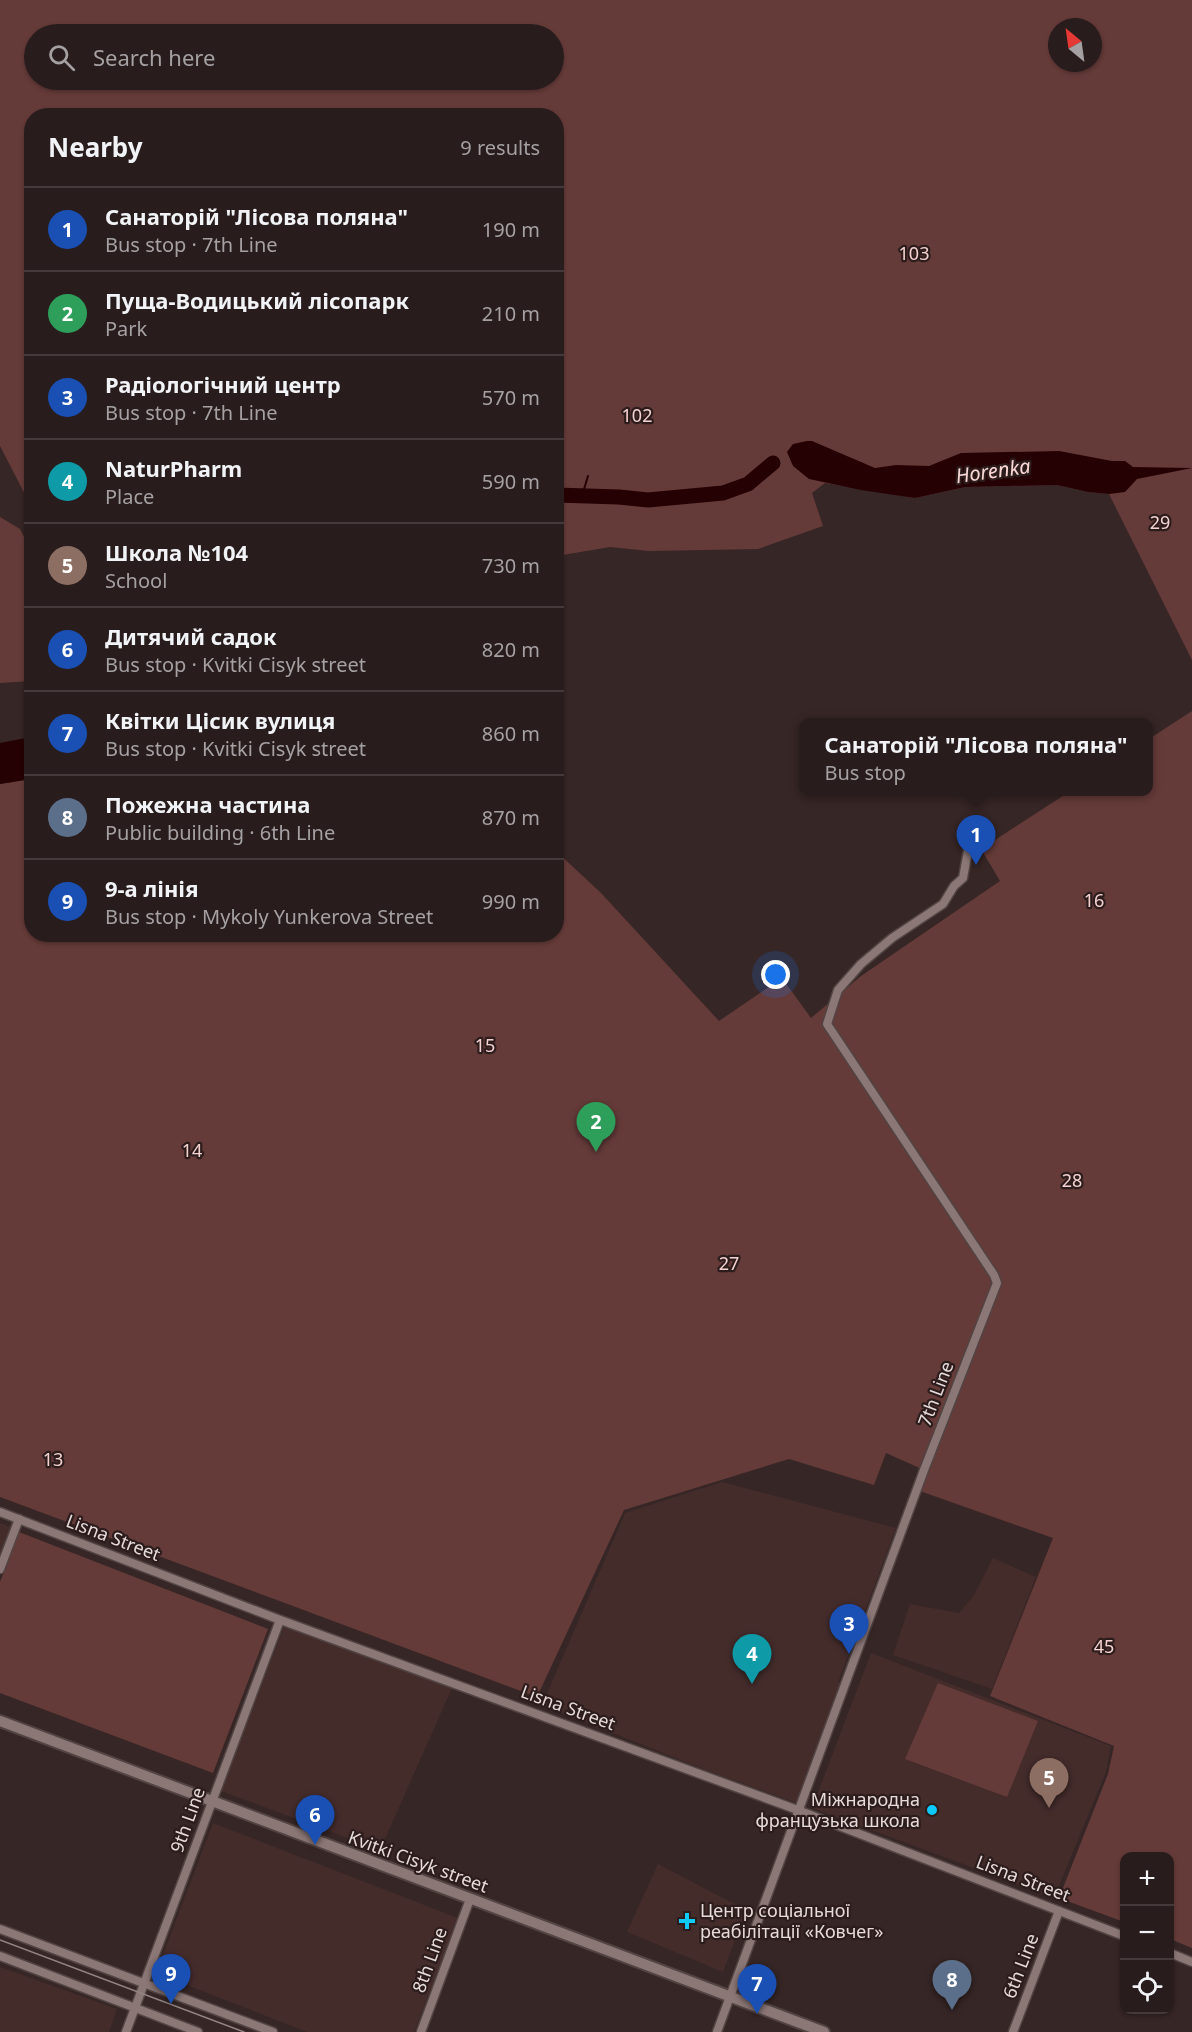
<!DOCTYPE html>
<html lang="en">
<head>
<meta charset="utf-8">
<style>
	body { margin:0; font-family:"Noto Sans",sans-serif; background:#302525; color:#f1f3f6 }
	.controls { position:absolute; right:18px; bottom:18px; display:grid; overflow:hidden; border-radius:12px; box-shadow:0 2px 4px #0004 }
	.controls button { width:54px; height:54px; display:grid; place-items:center; padding:0; border:0; border-bottom:2px solid #443a3b; background:#281c1c; color:#f1f3f6; font:30px sans-serif }
	.compass { position:absolute; left:1048px; top:18px; width:54px; height:54px; border-radius:50%; background:#281c1c; box-shadow:0 2px 4px #0004; rotate:331deg }
	.you { position:absolute; left:776px; top:975px; width:21px; height:21px; margin:-15px; border:4px solid #fff; border-radius:50%; background:#1a73e8; box-shadow:0 0 0 9px #1a73e833 }
	.badge { display:grid; place-items:center; width:39px; height:39px; border-radius:50%; background:#0dcafa; color:#fff; font-size:20px; font-weight:700 }
	.pin { position:absolute; translate:-50% -50px; filter:drop-shadow(0 2px 3px #0008) }
	.pin::after { content:''; position:absolute; top:32px; width:21px; height:18px; background:inherit; clip-path:polygon(0 0,100% 0,50% 100%) }
	.popup { position:absolute; left:799px; top:718px; width:354px; height:78px; box-sizing:border-box; display:grid; place-content:center; border-radius:12px; background:#281c1c; filter:drop-shadow(0 2px 4px #0005); font-size:20px; white-space:nowrap; color:#a5a1a3 }
	.popup b { font-size:22px; color:#f1f3f6 }
	.popup::after { content:''; position:absolute; left:50%; top:100%; margin-left:-12px; border:12px solid transparent; border-top-color:#281c1c }
	.list { margin:0; padding:0; list-style:none }
	h2 { display:flex; justify-content:space-between; align-items:center; height:78px; margin:0; padding:0 24px; font-size:26px }
	h2 small { font-size:20px; font-weight:400; color:#a5a1a3 }
	.list li { display:grid; grid-template-columns:39px 1fr auto; gap:18px; align-items:center; box-sizing:border-box; height:84px; padding:0 24px; border-top:2px solid #443a3b }
	.list b { display:block; font-size:22px; white-space:nowrap }
	.list p { margin:0; font-size:20px; white-space:nowrap; color:#a5a1a3 }
	.list em { font-size:20px; font-style:normal; color:#a5a1a3 }
	.icon { flex:none; width:33px; height:33px; fill:none; stroke:currentColor; stroke-width:2; stroke-linecap:round; stroke-linejoin:round }
	.map { position:relative; flex:none; width:1192px; height:2032px; overflow:hidden }
	.search { position:absolute; background:#281c1c; box-shadow:0 2px 4px #0004; left:24px; top:24px; width:540px; height:66px; display:flex; align-items:center; gap:15px; box-sizing:border-box; padding:0 21px; border-radius:33px; color:#a5a1a3; font-size:22px }
	.panel { position:absolute; background:#281c1c; box-shadow:0 2px 4px #0004; left:24px; top:108px; width:540px; height:834px; border-radius:24px }
	.map>svg:first-child { display:block }
</style>
</head>
<body>
<div class="map">
<svg width="1192" height="2032" viewBox="0 0 1192 2032">
	<rect width="100%" height="100%" fill="#362625"/>
	<g fill="#442c2b">
		<polygon points="722,1482 896,1528 838,1682 840,1683 797,1803 706,1770 542,1705 625,1513"/>
		<polygon points="0,1523 13,1528 0,1560"/>
		<polygon points="993,1558 1036,1577 992,1689 893,1655 910,1604 959,1613 974,1595"/>
		<polygon points="284,1627 452,1688 380,1850 221,1791"/>
		<polygon points="871,1653 1111,1746 1106,1772 1054,1898 812,1808"/>
		<polygon points="213,1823 458,1918 414,2032 307,2032 156,1973"/>
		<polygon points="658,1864 746,1910 723,1972 627,1932"/>
		<polygon points="0,1967 117,2009 109,2032 0,2032"/>
	</g>
	<g fill="#653b39" fill-rule="evenodd">
		<path d="M0 0H1192V660L1109 494 1088 492 1057 485 965 487 915 498 825 483 812 493 823 526 758 549 649 551 610 547 557 556 556 116H32L31 506 0 446ZM1057 27H1093V63H1057ZM34 34H554V80H34Z"/>
		<polygon points="0,517 20,529 31,551 31,681 0,683"/>
		<polygon points="1192,711 1192,1948 1170,1939 1170,1856 1124,1856 1124,1922 1059,1898 1108,1774 1114,1746 990,1696 1053,1538 917,1490 924,1470 886,1453 874,1485 789,1459 624,1510 537,1697 0,1497 0,784 31,779 32,934 556,934 557,852 601,893 719,1021 782,978 811,1018 861,976 1000,881 981,849 1069,792 1148,792 1149,739"/>
		<polygon points="19,1532 268,1629 213,1773 0,1693 0,1582"/>
		<polygon points="938,1683 1038,1721 1007,1797 905,1759"/>
	</g>
	<g fill="#260103">
		<polygon points="807,441 812,441 875,468 896,465 929,466 961,453 1059,451 1112,461 1125,461 1133,467 1192,468 1137,479 1125,492 1109,494 1088,492 1057,485 965,487 915,498 861,490 809,479 793,466 787,452 793,444"/>
		<polygon points="31,737 31,779 0,784 0,743"/>
	</g>
	<g fill="none" stroke-linecap="round" stroke-linejoin="round">
		<polyline stroke="#260103" stroke-width="2" points="582,496 588,476"/>
		<polyline stroke="#260103" stroke-width="15" points="556,495 619,497 648,500 723,493 748,484 773,463"/>
		<g stroke="#514443" stroke-width="11">
			<g id="minor">
				<polyline points="0,1512 275,1618 795,1809 1124,1936"/>
				<polyline points="0,1569 19,1519"/>
				<polyline points="0,1929 273,2032"/>
				<polyline points="1170,1953 1192,1962"/>
				<polyline points="0,1956 198,2032"/>
				<polyline points="126,2032 280,1620"/>
				<polyline points="421,2032 470,1899"/>
				<polyline points="717,2032 924,1470 997,1283 994,1275 827,1024 838,990 861,964 892,938 943,904 954,886 963,878 969,845"/>
				<polyline points="1013,2032 1059,1911"/>
			</g>
		</g>
		<g stroke="#514443" stroke-width="14">
			<polyline id="tertiary" points="0,1721 824,2032"/>
		</g>
		<use href="#minor" stroke="#8b7776" stroke-width="8"/>
		<use href="#tertiary" stroke="#8b7776" stroke-width="10"/>
		<polyline stroke="#928483" stroke-width="1.5" points="0,1940 244,2032"/>
	</g>
	<g fill="#0dcafa" stroke="#2c1d1c" stroke-width="2">
		<circle cx="932" cy="1810" r="6"/>
		<path d="M684 1912h6v6h6v6h-6v6h-6v-6h-6v-6h6z"/>
	</g>
	<g text-anchor="middle" stroke-width="4.5" stroke-linejoin="round" paint-order="stroke">
		<g font-size="18" fill="#f4d2cf" stroke="#2c1d1c">
			<text x="914" y="260">103</text>
			<text x="637" y="422">102</text>
			<text x="1160" y="529">29</text>
			<text x="1094" y="907">16</text>
			<text x="485" y="1052">15</text>
			<text x="192" y="1157">14</text>
			<text x="1072" y="1187">28</text>
			<text x="729" y="1270">27</text>
			<text x="53" y="1466">13</text>
			<text x="1104" y="1653">45</text>
		</g>
		<g font-size="18" fill="#e6dbda" stroke="#2c1d1c">
			<text transform="translate(936 1394) rotate(-69)" y="6">7th Line</text>
			<text transform="translate(113 1538) rotate(21)" y="6">Lisna Street</text>
			<text transform="translate(568 1708) rotate(20)" y="6">Lisna Street</text>
			<text transform="translate(188 1820) rotate(-70)" y="6">9th Line</text>
			<text transform="translate(418 1862) rotate(20)" y="6">Kvitki Cisyk street</text>
			<text transform="translate(1023 1879) rotate(21)" y="6">Lisna Street</text>
			<text transform="translate(430 1960) rotate(-70)" y="6">8th Line</text>
			<text transform="translate(1021 1966) rotate(-69)" y="6">6th Line</text>
		</g>
		<g font-size="18" fill="#e6dbda" stroke="#2c1d1c" text-anchor="end">
			<text x="920" y="1806">Міжнародна<tspan x="920" dy="21">французька школа</tspan></text>
			<text x="700" y="1917" text-anchor="start">Центр соціальної<tspan x="700" dy="21">реабілітації «Ковчег»</tspan></text>
		</g>
		<g font-size="20" font-style="italic" fill="#fad8d5" stroke="#2c1d1c">
			<text transform="translate(993 471) rotate(-8)" y="7">Horenka</text>
		</g>
	</g>
</svg>
<div class="controls">
<button>+</button>
<button>−</button>
<button><svg class="icon" aria-label="locate" viewBox="0 0 24 24"><circle cx="12" cy="12" r="6"/><path d="M12 2v4M12 18v4M2 12h4M18 12h4"/></svg></button>
</div>
<svg class="compass" viewBox="-18 -18 36 36"><path d="M0-13l5 13h-10z" fill="#e53935"/><path d="M0 13l5-13h-10z" fill="#a5a1a3"/></svg>
<div class="you"></div>
<div class="pin badge" style="left:976px;top:865px;background:#1a4fb4">1</div>
<div class="popup"><b>Санаторій &quot;Лісова поляна&quot;</b>Bus stop</div>
<div class="pin badge" style="left:596px;top:1152px;background:#2e9e5b">2</div>
<div class="pin badge" style="left:849px;top:1654px;background:#1a4fb4">3</div>
<div class="pin badge" style="left:752px;top:1684px;background:#0f9aa8">4</div>
<div class="pin badge" style="left:1049px;top:1808px;background:#8d6e63">5</div>
<div class="pin badge" style="left:315px;top:1845px;background:#1a4fb4">6</div>
<div class="pin badge" style="left:757px;top:2014px;background:#1a4fb4">7</div>
<div class="pin badge" style="left:952px;top:2010px;background:#5c6f8a">8</div>
<div class="pin badge" style="left:171px;top:2004px;background:#1a4fb4">9</div>
<div class="search"><svg class="icon" aria-label="search" viewBox="0 0 24 24"><circle cx="10" cy="10" r="6"/><path d="M15 15l6 6"/></svg>Search here</div>
<section class="panel">
<h2>Nearby<small>9 results</small></h2>
<ul class="list">
<li><span class="badge" style="background:#1a4fb4">1</span><div><b>Санаторій &quot;Лісова поляна&quot;</b><p>Bus stop · 7th Line</p></div><em>190 m</em></li>
<li><span class="badge" style="background:#2e9e5b">2</span><div><b>Пуща-Водицький лісопарк</b><p>Park</p></div><em>210 m</em></li>
<li><span class="badge" style="background:#1a4fb4">3</span><div><b>Радіологічний центр</b><p>Bus stop · 7th Line</p></div><em>570 m</em></li>
<li><span class="badge" style="background:#0f9aa8">4</span><div><b>NaturPharm</b><p>Place</p></div><em>590 m</em></li>
<li><span class="badge" style="background:#8d6e63">5</span><div><b>Школа №104</b><p>School</p></div><em>730 m</em></li>
<li><span class="badge" style="background:#1a4fb4">6</span><div><b>Дитячий садок</b><p>Bus stop · Kvitki Cisyk street</p></div><em>820 m</em></li>
<li><span class="badge" style="background:#1a4fb4">7</span><div><b>Квітки Цісик вулиця</b><p>Bus stop · Kvitki Cisyk street</p></div><em>860 m</em></li>
<li><span class="badge" style="background:#5c6f8a">8</span><div><b>Пожежна частина</b><p>Public building · 6th Line</p></div><em>870 m</em></li>
<li><span class="badge" style="background:#1a4fb4">9</span><div><b>9-а лінія</b><p>Bus stop · Mykoly Yunkerova Street</p></div><em>990 m</em></li>
</ul>
</section>
</div>
</body>
</html>
